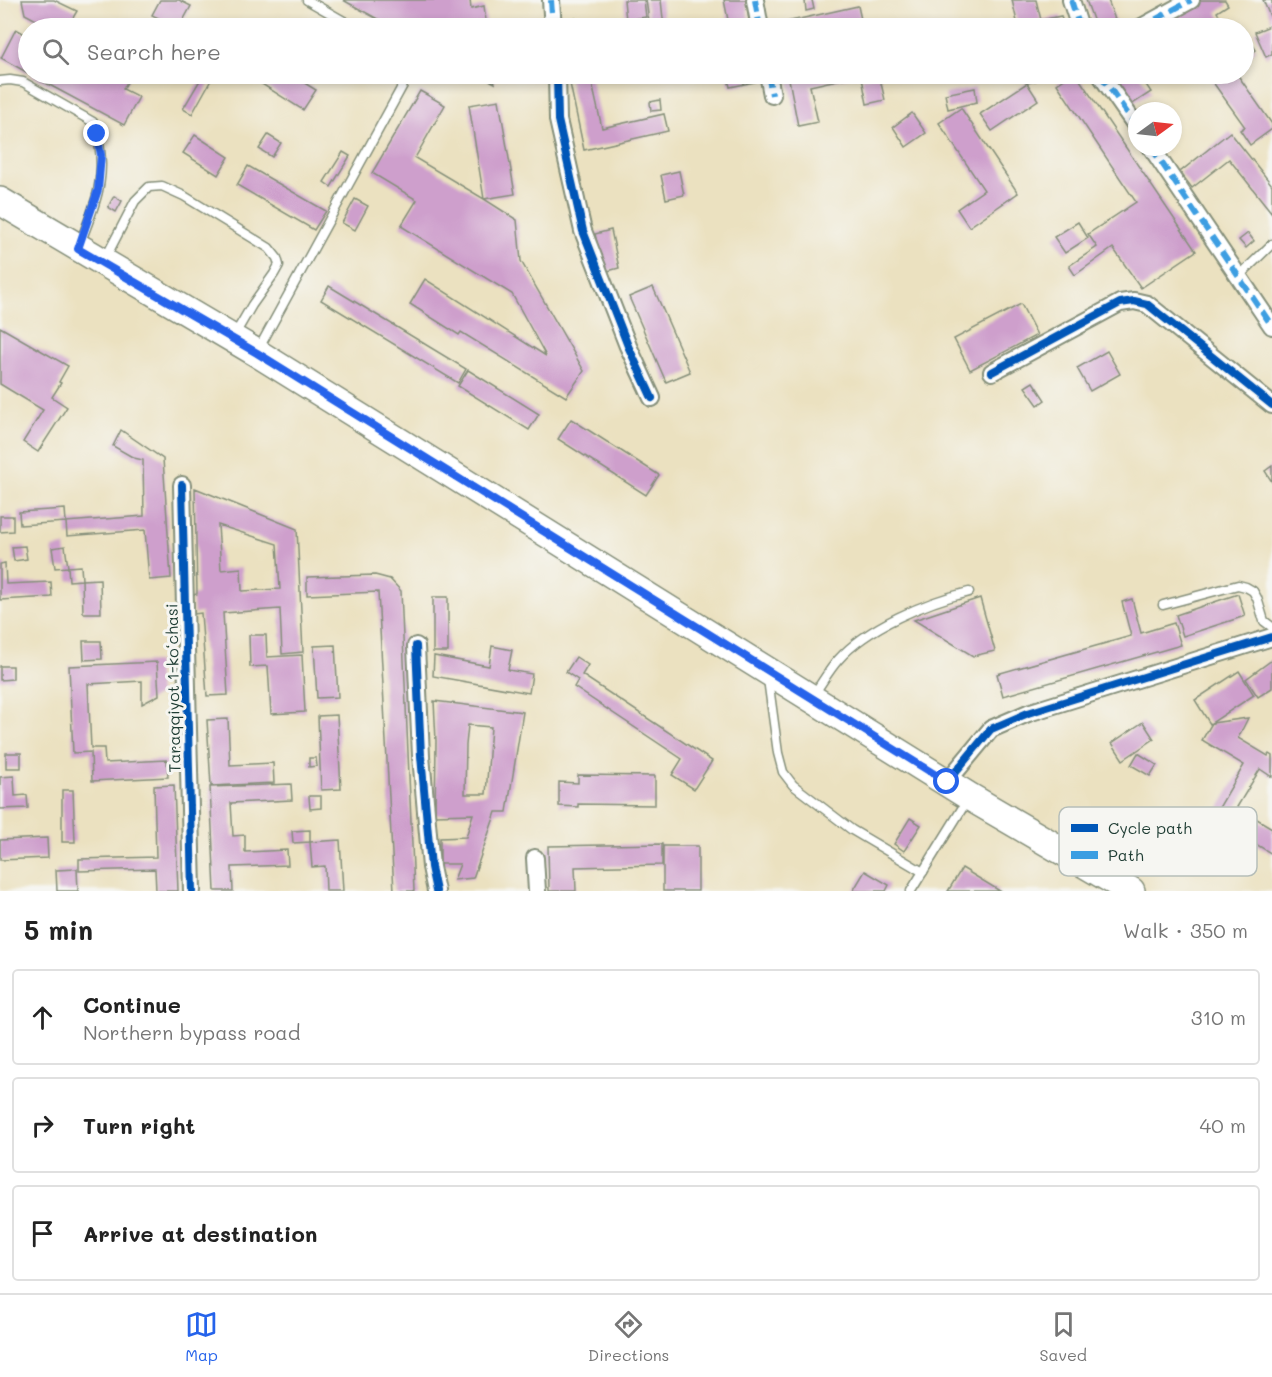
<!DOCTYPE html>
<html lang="en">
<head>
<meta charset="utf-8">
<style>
	body { margin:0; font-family:Mali,sans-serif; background:#f2f2f2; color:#222 }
	.compass { position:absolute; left:1128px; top:102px; width:54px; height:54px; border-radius:50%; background:#fff; box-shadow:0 3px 9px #0003; rotate:75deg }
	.stop { position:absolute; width:18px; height:18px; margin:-14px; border:4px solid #2563eb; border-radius:50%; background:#fff }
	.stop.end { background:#2563eb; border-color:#fff; box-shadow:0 2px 6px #0008 }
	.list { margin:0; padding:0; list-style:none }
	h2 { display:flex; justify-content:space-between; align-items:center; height:78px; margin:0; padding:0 24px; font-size:26px }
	h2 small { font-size:20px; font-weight:400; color:#767676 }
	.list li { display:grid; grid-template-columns:39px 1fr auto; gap:18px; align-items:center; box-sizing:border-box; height:96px; margin:0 12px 12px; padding:0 12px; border:2px solid #e0e0e0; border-radius:6px }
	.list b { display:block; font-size:22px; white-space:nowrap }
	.list p { margin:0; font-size:20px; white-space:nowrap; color:#767676 }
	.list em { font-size:20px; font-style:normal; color:#767676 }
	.icon { flex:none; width:33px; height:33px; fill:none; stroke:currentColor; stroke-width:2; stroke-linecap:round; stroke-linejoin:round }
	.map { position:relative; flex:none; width:1272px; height:891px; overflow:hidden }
	.search { position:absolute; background:#fff; box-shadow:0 3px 9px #0003; left:18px; right:18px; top:18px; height:66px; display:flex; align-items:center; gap:15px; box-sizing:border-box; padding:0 21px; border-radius:33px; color:#767676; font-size:22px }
	.sheet { height:402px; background:#fff }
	nav { display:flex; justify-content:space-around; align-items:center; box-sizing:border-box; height:84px; border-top:2px solid #e0e0e0; background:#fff; font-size:16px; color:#767676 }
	nav a { display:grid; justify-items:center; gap:3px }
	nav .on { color:#2563eb }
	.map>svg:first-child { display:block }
</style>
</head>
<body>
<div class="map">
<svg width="1272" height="891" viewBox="0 0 1272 891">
	<rect width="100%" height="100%" fill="#f6f6f2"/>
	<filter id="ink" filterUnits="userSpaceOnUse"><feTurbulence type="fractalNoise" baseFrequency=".0167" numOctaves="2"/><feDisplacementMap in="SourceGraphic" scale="12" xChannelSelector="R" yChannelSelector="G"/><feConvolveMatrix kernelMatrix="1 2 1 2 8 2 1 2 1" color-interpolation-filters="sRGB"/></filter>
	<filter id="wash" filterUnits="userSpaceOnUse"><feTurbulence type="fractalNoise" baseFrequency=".008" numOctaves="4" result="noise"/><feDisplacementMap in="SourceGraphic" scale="24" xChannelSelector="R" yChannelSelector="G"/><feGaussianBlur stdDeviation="1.35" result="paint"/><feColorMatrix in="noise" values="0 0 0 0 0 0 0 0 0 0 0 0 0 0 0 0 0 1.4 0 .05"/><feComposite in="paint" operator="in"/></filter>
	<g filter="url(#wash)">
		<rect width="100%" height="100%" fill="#ebe1c0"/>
		<g id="blocks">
			<g fill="#ce9fcc" fill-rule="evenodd">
				<polygon points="22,0 54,0 77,11 67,28 51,28 25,14"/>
				<polygon points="160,0 179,0 191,6 179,28 152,15"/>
				<polygon points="343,0 470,0 471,9 484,6 487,28 394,28"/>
				<polygon points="624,0 644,0 646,17 626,20"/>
				<polygon points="646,0 661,0 664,28 650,28"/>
				<polygon points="724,0 746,0 749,21 729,25"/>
				<polygon points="809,0 812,0 814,9 806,11 805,1"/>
				<polygon points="1012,0 1036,0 1041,20 1018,26"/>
				<polygon points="1086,0 1108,0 1118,28 1096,28"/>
				<polygon points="1196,0 1225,0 1228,5 1217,12 1226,28 1153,28"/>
				<polygon points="1263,0 1272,0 1272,21"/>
				<polygon points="858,6 862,24 842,28 778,28 777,24"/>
				<polygon points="1061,16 1064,28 1043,28 1041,20"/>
				<polygon points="575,18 576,28 564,28 563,19"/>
				<polygon points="1272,25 1272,54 1266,57 1255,32"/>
				<polygon points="16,29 28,36 28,73 1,58"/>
				<polygon points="1244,31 1256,50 1244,59"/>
				<polygon points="29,74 132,74 123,89 139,97 124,125"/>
				<polygon points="246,74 290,74 316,90 303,110"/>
				<polygon points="477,74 493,74 495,83"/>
				<polygon points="568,74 590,74 602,128 664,114 668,131 584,150"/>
				<polygon points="727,74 754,74 755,82 730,87"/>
				<polygon points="788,74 864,74 810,86 818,122 798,126"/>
				<polygon points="1025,74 1060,74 1027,83"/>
				<polygon points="1072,74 1076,74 1196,251 1141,288 1113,248 1075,275 1069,266 1097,247 1088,234 1136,202 1057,84"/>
				<polygon points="1111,74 1139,74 1151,92 1131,105"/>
				<polygon points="1207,74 1237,74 1272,124 1272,129 1250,145 1240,130 1245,127"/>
				<polygon points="203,75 211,80 192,114 183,109"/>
				<polygon points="879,75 885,100 867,104 862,78"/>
				<polygon points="1027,83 1038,100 992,131 980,114"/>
				<polygon points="975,88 977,102 948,109 945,94"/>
				<polygon points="420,91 445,105 415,158 484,199 469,105 499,100 515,194 484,199 517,220 521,261 584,371 566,397 461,332 459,335 410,304 425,279 546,356 512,294 401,226 417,200 372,173"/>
				<polygon points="660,100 661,110 651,111 650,102"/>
				<polygon points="961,108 1018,193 969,227 957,209 984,190 939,123"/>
				<polygon points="912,113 926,133 906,147 893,127"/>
				<polygon points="1230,132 1272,185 1272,213 1229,159 1192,188 1180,172"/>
				<polygon points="195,135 229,157 218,175 183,153"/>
				<polygon points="268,135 281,143 272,157 259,149"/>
				<polygon points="343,152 350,156 331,187 324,182"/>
				<polygon points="248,166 326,211 314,230 237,185"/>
				<polygon points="679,171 684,195 666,199 661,175"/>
				<polygon points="114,196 122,201 116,212 108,207"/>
				<polygon points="355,199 368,206 355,230 342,223"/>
				<polygon points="1078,222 1088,238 1065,253 1054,237"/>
				<polygon points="611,230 619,268 604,272 595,234"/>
				<polygon points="1248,233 1254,241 1246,248 1239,240"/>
				<polygon points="329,286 466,369 458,383 321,300"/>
				<polygon points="653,287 690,372 666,382 629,297"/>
				<polygon points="1021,304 1037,335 970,370 954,339"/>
				<polygon points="0,327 68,366 59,382 61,383 52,397 67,407 38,452 23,442 43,410 0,384"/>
				<polygon points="1107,351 1120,374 1090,391 1077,368"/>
				<polygon points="468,370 539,414 529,430 458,386"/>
				<polygon points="1033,382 1045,400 1038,405 1025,387"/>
				<polygon points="571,419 659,475 646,495 558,439"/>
				<polygon points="121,430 163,459 171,578 149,580 145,530 67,536 66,522 20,525 19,512 65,509 66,522 144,516 143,460 134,458 113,446"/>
				<polygon points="1272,466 1272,482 1265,471"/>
				<path d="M195 488 297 529 303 652 282 654 280 609 223 613 228 695 207 696 201 613 194 614 192 595 197 594ZM218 525 277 544 280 589 242 591 241 568 221 570Z"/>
				<polygon points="0,516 13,516 13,531 0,532"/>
				<polygon points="25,546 27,559 14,561 12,547"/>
				<polygon points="65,546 68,567 81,566 82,580 69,581 68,567 55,568 52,548"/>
				<polygon points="5,563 6,584 51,582 52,597 0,600 0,564"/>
				<polygon points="375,575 390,579 401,591 414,891 394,891 378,592 307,595 307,577"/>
				<polygon points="100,579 101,613 83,613 82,580"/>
				<polygon points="1238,594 1245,616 1183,636 1176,615"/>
				<rect x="433" y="597" width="15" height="55"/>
				<polygon points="980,598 995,651 973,656 914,620"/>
				<polygon points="1132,599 1141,633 1174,623 1181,645 1003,696 997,674 1131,636 1122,602"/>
				<polygon points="249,635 266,635 267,657 302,655 305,712 271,714 268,666 250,667"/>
				<polygon points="83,641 101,641 102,659 84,660"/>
				<polygon points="335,645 338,697 317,698 314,646"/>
				<polygon points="492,646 512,650 508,670 532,674 529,693 433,676 434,656 489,666"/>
				<polygon points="576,657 588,665 582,675 712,761 694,789 672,775 682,759 574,687 578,680 566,672"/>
				<polygon points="1272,660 1272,688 1258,697 1246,679"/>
				<polygon points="157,662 159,695 142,704 142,681 88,684 91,748 104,748 105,763 167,760 168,777 92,781 91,752 73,753 69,666"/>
				<polygon points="0,666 13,666 13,679 0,680"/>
				<polygon points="1239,671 1254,695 1210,724 1195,700"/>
				<path d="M434 701 523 712 507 812H496L473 878 454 880 460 864H440V838L466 837 473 814 435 815 436 741ZM468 725 491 727 486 794H465L466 745Z"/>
				<polygon points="337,715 341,789 321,790 318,716"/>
				<polygon points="1248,718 1238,738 1268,756 1269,754 1272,756 1272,777 1260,769 1237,807 1272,828 1272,854 1213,818 1244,765 1202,740 1212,723"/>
				<polygon points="228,719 230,765 273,763 274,783 211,786 207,720"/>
				<polygon points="1143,722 1154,739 1123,760 1112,743"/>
				<rect x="6" y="753" width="15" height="15"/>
				<polygon points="1138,753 1157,765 1150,776 1131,765"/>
				<polygon points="309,758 316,758 317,766 309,767"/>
				<polygon points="578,775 655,776 655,805 578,804 578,807 559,806 559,782 578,783"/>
				<polygon points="14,776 15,796 27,795 28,808 0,809 0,777"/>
				<polygon points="291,784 292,800 231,803 233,836 245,835 245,852 287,850 288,865 232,867 233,891 215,891 210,787"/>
				<polygon points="174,785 178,891 156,891 155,869 79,871 79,859 156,857 154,786"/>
				<polygon points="62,790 73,790 75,842 62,842"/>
				<polygon points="309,796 321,796 321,808 310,809"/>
				<polygon points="910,818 921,825 904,851 894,844"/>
				<polygon points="310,830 310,842 293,843 292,831"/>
				<polygon points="47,838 48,858 0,860 0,840"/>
				<polygon points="340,840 343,891 326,891 325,866 312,867 310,842"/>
				<polygon points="662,844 662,865 575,867 576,891 549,891 548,846"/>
				<rect x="663" y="846" width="35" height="45"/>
				<polygon points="962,868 1000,891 948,891"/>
				<polygon points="77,869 78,891 57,891 56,870"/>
				<polygon points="865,871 889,885 886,891 853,891"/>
			</g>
		</g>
	</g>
	<g filter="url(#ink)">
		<use href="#blocks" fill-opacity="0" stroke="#858f7a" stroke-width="1.5"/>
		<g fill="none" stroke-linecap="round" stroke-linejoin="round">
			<g stroke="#858f7a" stroke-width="11">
				<g id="lane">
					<polyline points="307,0 356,28"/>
					<path d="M0 81 10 80 23 82 93 122C101 143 103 168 98 191 94 209 86 227 80 244"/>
					<polyline points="105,259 135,201 149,187 162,186 184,196 269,248 277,258 279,265 274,274 252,305 234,336"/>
					<polyline points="1239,276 1272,244"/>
					<polyline points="258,350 409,74"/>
					<polyline points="1163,605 1238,585 1246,587 1253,591 1257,598 1264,621 1272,627"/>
					<polyline points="768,679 778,753 783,772 793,785 852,830 923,872"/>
					<path d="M814 694C822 683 829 670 838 660 867 627 926 602 969 592"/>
					<polyline points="911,891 968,799"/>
				</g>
			</g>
			<g stroke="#858f7a" stroke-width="20">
				<g id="street">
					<polyline points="551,0 553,28"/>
					<polyline points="755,0 760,28"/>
					<polyline points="1071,0 1080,28"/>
					<polyline points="1140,28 1191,0"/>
					<polyline points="557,74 558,120 583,231 628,346 652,398"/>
					<polyline points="768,74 772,95"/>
					<polyline points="1100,74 1137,127"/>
					<polyline points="1151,147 1272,326"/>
					<polyline points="992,372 1120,303 1134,301 1147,304 1272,405"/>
					<polyline points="182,485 192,891"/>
					<polyline points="416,646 421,756 431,867 436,891"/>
					<polyline points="947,782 991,729 1028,713 1272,637"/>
					<polyline points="535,858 537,891"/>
				</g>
			</g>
			<g stroke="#858f7a" stroke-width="30">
				<polyline id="primary" points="0,201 257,353 970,797 1131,891"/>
			</g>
			<use href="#lane" stroke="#fff" stroke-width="8"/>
			<use href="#street" stroke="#fff" stroke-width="16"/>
			<use href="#primary" stroke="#fff" stroke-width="27"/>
			<g stroke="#3c9ee2" stroke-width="6" stroke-dasharray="12 6" stroke-linecap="butt">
				<polyline points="551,0 553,28"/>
				<polyline points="755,0 760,28"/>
				<polyline points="1071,0 1080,28"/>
				<polyline points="1140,28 1191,0"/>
				<polyline points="768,74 772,95"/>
				<polyline points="1100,74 1137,127"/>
				<polyline points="1151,147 1272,326"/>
			</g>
			<g stroke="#f6f6f2" stroke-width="11">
				<g id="cycleway">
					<polyline points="557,74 558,120 583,231 628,346 652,398"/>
					<polyline points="992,372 1120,303 1134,301 1147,304 1272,405"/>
					<polyline points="182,485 192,891"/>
					<polyline points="416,646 421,756 431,867 436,891"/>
					<polyline points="947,782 991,729 1028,713 1272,637"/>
				</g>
			</g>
			<use href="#cycleway" stroke="#0057b8" stroke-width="8"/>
		</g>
	</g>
	<g fill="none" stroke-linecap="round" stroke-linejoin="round" filter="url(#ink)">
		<polyline stroke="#2563eb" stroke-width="8" points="97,134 101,155 98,190 78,249 257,353 947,782"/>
	</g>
	<g text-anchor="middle" stroke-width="6" stroke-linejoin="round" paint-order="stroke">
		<g font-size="16" fill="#1f3d34" stroke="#f6f6f2">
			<text transform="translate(173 688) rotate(-91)" y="6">Taraqqiyot 1-koʻchasi</text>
		</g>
	</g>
	<rect x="1059" y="807" width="198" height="69" rx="9" fill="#f6f6f2" stroke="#b6beb9" stroke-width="1.5"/>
	<rect x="1071" y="824" width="27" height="8" fill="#0057b8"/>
	<rect x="1071" y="851" width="27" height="8" fill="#3c9ee2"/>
	<g font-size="16" fill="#1f3d34">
		<text x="1108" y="834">Cycle path</text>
		<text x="1108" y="861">Path</text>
	</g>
</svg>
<svg class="compass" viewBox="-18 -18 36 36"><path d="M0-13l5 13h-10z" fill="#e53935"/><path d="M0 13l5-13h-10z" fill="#767676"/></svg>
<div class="stop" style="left:947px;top:782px"></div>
<div class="stop end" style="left:97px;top:134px"></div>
<div class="search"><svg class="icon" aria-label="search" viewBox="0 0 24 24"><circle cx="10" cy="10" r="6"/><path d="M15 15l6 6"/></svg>Search here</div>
</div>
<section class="sheet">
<h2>5 min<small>Walk · 350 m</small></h2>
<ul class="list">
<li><svg class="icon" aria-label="ahead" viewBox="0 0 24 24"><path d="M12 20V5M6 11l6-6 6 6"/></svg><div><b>Continue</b><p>Northern bypass road</p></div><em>310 m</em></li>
<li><svg class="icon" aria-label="right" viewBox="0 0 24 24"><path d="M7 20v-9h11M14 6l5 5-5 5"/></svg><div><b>Turn right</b></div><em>40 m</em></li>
<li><svg class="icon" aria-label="arrive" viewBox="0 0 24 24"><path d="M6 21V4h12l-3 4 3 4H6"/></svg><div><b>Arrive at destination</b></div></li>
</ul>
</section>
<nav>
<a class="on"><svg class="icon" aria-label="map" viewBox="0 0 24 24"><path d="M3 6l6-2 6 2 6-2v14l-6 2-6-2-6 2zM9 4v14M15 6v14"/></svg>Map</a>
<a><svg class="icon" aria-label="directions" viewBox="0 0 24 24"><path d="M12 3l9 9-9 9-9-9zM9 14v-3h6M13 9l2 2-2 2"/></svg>Directions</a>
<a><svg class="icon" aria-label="saved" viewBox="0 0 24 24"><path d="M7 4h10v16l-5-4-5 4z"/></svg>Saved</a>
</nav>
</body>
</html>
